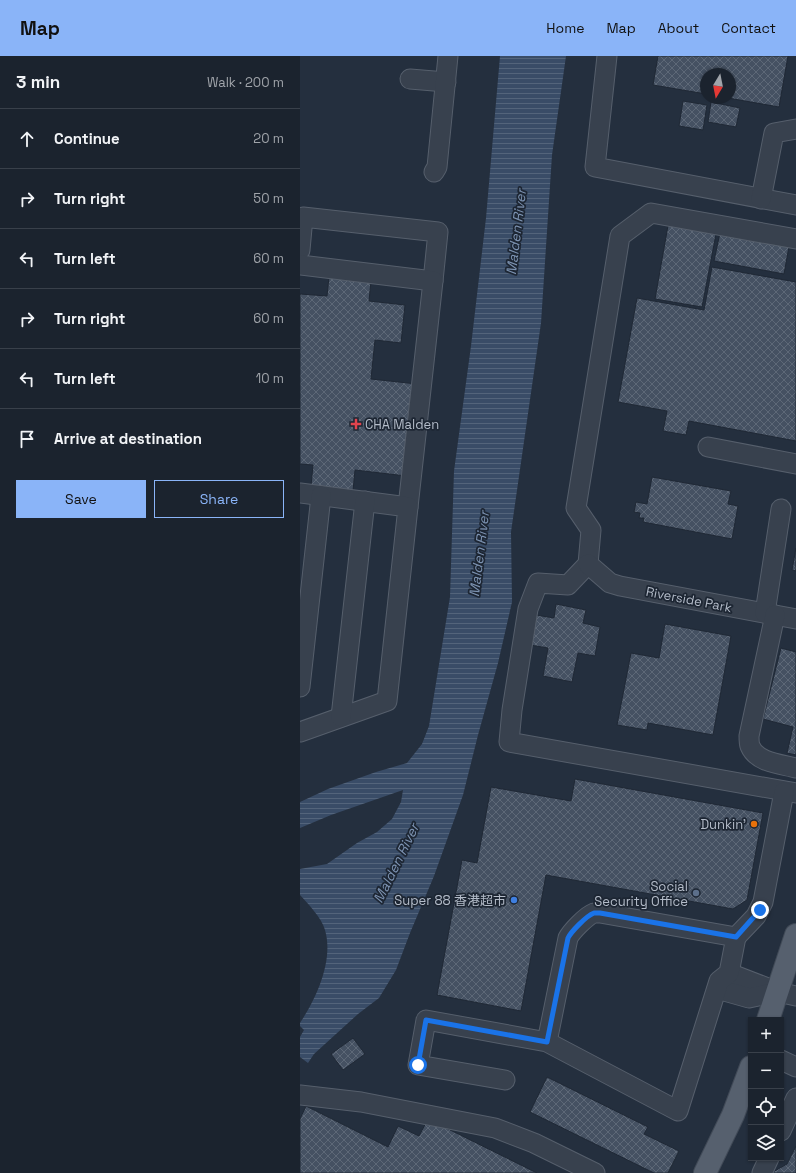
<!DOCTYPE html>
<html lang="en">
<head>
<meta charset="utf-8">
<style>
	body { margin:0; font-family:"Space Grotesk","Noto Sans SC",sans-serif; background:#242b36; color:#f1f3f6 }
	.controls { position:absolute; right:12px; bottom:12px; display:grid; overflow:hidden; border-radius:0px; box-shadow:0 1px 3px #0004 }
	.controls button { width:36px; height:36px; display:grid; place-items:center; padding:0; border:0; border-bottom:1px solid #39404a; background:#1b232e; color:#f1f3f6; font:20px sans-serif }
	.compass { position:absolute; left:400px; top:12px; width:36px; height:36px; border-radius:50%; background:#1b232e; box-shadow:0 1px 3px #0004; rotate:190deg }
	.stop { position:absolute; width:12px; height:12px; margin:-9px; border:3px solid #1a73e8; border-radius:50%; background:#fff }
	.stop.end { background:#1a73e8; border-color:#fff; box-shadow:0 1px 4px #0008 }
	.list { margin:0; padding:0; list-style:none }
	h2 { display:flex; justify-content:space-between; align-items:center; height:52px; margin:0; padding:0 16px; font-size:17px }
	h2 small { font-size:13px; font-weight:400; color:#a0a4aa }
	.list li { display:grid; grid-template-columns:26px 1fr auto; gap:12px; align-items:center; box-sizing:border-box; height:60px; padding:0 16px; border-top:1px solid #39404a }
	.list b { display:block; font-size:15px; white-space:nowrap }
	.list em { font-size:13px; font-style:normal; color:#a0a4aa }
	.actions { display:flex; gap:8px; padding:12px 16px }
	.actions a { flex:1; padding:9px 0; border:1px solid #8ab4f8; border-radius:0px; text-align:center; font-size:14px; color:#8ab4f8 }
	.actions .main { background:#8ab4f8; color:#111 }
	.icon { flex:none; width:22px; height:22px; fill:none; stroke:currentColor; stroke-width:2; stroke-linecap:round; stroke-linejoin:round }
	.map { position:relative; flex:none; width:496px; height:1117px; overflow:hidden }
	header { display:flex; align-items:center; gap:24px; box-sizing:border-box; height:56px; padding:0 20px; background:#8ab4f8; color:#111 }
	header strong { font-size:19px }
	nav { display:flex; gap:22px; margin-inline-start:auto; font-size:14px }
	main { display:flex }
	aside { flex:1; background:#1b232e }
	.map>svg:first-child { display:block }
</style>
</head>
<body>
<header>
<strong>Map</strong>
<nav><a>Home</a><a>Map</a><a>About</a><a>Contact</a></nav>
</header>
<main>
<aside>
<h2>3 min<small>Walk · 200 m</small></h2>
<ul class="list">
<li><svg class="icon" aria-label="ahead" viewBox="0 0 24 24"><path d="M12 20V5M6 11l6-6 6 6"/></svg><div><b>Continue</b></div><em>20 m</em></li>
<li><svg class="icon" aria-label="right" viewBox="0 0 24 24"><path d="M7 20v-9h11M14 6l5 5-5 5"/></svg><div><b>Turn right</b></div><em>50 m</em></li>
<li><svg class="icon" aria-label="left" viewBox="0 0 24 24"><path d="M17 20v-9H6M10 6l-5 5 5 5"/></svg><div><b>Turn left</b></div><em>60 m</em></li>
<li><svg class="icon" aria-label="right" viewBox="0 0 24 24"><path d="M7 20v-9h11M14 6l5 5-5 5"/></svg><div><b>Turn right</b></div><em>60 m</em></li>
<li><svg class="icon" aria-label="left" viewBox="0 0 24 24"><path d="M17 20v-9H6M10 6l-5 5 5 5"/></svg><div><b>Turn left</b></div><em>10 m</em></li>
<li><svg class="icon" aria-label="arrive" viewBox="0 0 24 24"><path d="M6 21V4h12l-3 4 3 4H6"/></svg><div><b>Arrive at destination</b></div></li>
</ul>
<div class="actions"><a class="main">Save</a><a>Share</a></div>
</aside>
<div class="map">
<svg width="496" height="1117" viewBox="0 0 496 1117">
	<defs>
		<pattern id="water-rules" width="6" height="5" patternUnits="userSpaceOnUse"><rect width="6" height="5" fill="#394c67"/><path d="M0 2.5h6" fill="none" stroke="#53647b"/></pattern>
		<pattern id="building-cross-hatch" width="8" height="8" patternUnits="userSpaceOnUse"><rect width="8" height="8" fill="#455162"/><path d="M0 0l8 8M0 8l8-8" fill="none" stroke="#5d6877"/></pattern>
	</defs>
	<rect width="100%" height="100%" fill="#242f3e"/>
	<path fill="url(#water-rules)" d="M200 0H266L252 99 241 267 211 476 212 546 198 607 178 679 163 739 134 820 110 877 96 914 79 942 58 958 14 998 8 1007 0 1001V981L4 974 0 970V967C16 943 34 904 25 874 22 862 8 848 0 839V813L27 808 57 787 77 776 92 763 101 746 103 734 31 759 0 772V746L28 733 76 716 107 707 122 688 129 670 150 541 154 415 171 290 186 162Z"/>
	<g fill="url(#building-cross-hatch)" stroke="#1f2835">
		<polygon points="358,0 488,0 479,51 428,42 430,42 430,18 406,18 406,38 353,29"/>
		<polygon points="383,45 407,49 403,74 379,70"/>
		<polygon points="411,46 440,52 436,71 408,66"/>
		<polygon points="369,164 417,173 402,251 355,243"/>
		<polygon points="421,172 490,185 484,218 414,205"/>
		<polygon points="412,211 496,226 496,385 389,365 386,379 363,375 367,355 318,346 337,242 404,254"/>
		<polygon points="29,221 71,225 69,245 105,249 101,287 75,284 71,323 117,328 106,420 55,414 53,435 11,430 13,409 0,408 0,238 27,240"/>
		<polygon points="352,421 431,435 428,448 438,450 432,483 343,466 344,462 339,462 340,457 334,456 336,446 347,448"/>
		<polygon points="496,492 496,515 492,514"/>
		<polygon points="256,548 286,554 283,567 300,571 295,600 278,597 272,626 243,620 248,592 230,589 236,559 254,562"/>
		<polygon points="365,568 431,580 413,679 348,667 347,674 317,669 331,597 359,602"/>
		<polygon points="481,592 496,596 496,699 487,697 493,671 463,663"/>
		<polygon points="275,723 463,757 447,844 433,853 246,819 221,955 137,939 162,804 177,807 191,731 271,745"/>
		<polygon points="53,982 65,998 43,1014 31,998"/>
		<polygon points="247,1021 348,1071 344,1078 379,1095 368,1117 354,1117 230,1056"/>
		<polygon points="6,1050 88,1091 98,1070 119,1080 128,1063 237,1117 0,1117 0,1063"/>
		<polygon points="496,1090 496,1117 471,1117 487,1108"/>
	</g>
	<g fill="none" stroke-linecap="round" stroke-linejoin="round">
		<g stroke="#565f6c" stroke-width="21">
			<g id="minor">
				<polyline points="307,0 295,111 496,149"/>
				<polyline points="110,23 146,26"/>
				<polyline points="134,116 137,111 148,0"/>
				<polyline points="461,143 474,77 496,73"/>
				<polyline points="496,183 351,157 320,180 276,452 291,474 288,508 268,529 238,527 228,553 212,654 209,686 496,737"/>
				<polyline points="0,194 3,161 138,176 133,225"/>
				<polyline points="0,209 133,225 108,451"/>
				<polyline points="408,391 496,408"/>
				<polyline points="0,437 108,451 87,645 0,676"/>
				<polyline points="288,508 310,527 320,530 496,563"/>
				<polyline points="465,557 481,453"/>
				<path d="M475 559 449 680C449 683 449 687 450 690 457 707 481 708 496 712"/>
				<polyline points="0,631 21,440"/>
				<polyline points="41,661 65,445"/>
				<polyline points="436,881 456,860 463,846 484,736"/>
				<polyline points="429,917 478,936 496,940"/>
				<polyline points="417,933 449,942 478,936"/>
				<polyline points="481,1004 496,1011"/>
				<path d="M205 1024 118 1009 126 964 247 986 268 882C271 876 286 860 294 857 294 857 300 857 300 857L436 881 429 917 419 925 378 1055 247 986"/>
				<polyline points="0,1039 61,1046 195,1072 234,1087 295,1117"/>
				<polyline points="481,1075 496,1042"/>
				<polyline points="462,1117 469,1102"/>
			</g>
		</g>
		<g stroke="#414a57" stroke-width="24">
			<g id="major">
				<polyline points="468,964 496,879"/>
				<polyline points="405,1117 433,1059 451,1011"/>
			</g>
		</g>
		<use href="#minor" stroke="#38414e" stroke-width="19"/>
		<use href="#major" stroke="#56606e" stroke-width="22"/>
	</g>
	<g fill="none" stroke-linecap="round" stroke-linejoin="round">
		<path stroke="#1a73e8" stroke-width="5" d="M118 1009 126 964 247 986 268 882C271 876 286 860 294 857 294 857 300 857 300 857L436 881 460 854"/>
	</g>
	<path fill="#e0444e" stroke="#1d2633" stroke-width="1.5" d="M54 362h4v4h4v4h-4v4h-4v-4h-4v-4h4z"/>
	<circle fill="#e8710a" stroke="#1d2633" stroke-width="1.5" cx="454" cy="768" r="4"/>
	<circle fill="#5c6f8a" stroke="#1d2633" stroke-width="1.5" cx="396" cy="837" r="4"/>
	<circle fill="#3f7fe0" stroke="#1d2633" stroke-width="1.5" cx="214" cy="844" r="4"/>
	<g text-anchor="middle" stroke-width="3.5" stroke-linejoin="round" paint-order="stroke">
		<g font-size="13" fill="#b4bcc9" stroke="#1d2633" text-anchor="end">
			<text x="65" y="373" text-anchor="start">CHA Malden</text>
			<text x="446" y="773">Dunkin'</text>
			<text x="388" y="835">Social<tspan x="388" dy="15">Security Office</tspan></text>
			<text x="206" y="849">Super 88 香港超市</text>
		</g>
		<g font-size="13" fill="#b4bcc9" stroke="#1d2633">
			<text transform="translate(389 543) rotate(11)" y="5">Riverside Park</text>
		</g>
		<g font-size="14" font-style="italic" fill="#7c92b1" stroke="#1d2633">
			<text transform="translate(216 176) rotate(-83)" y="5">Malden River</text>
			<text transform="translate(179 498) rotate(-83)" y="5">Malden River</text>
			<text transform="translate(96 807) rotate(-64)" y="5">Malden River</text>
		</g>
	</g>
</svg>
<div class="controls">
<button>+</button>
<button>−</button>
<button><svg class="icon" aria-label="locate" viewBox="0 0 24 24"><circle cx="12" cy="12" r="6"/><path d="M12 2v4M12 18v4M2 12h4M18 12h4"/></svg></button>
<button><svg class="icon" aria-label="layers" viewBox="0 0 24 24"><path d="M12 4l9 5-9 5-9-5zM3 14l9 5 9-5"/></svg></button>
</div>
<svg class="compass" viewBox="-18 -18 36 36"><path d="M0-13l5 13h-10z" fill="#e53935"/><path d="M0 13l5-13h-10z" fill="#a0a4aa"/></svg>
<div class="stop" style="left:118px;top:1009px"></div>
<div class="stop end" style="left:460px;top:854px"></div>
</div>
</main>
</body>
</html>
